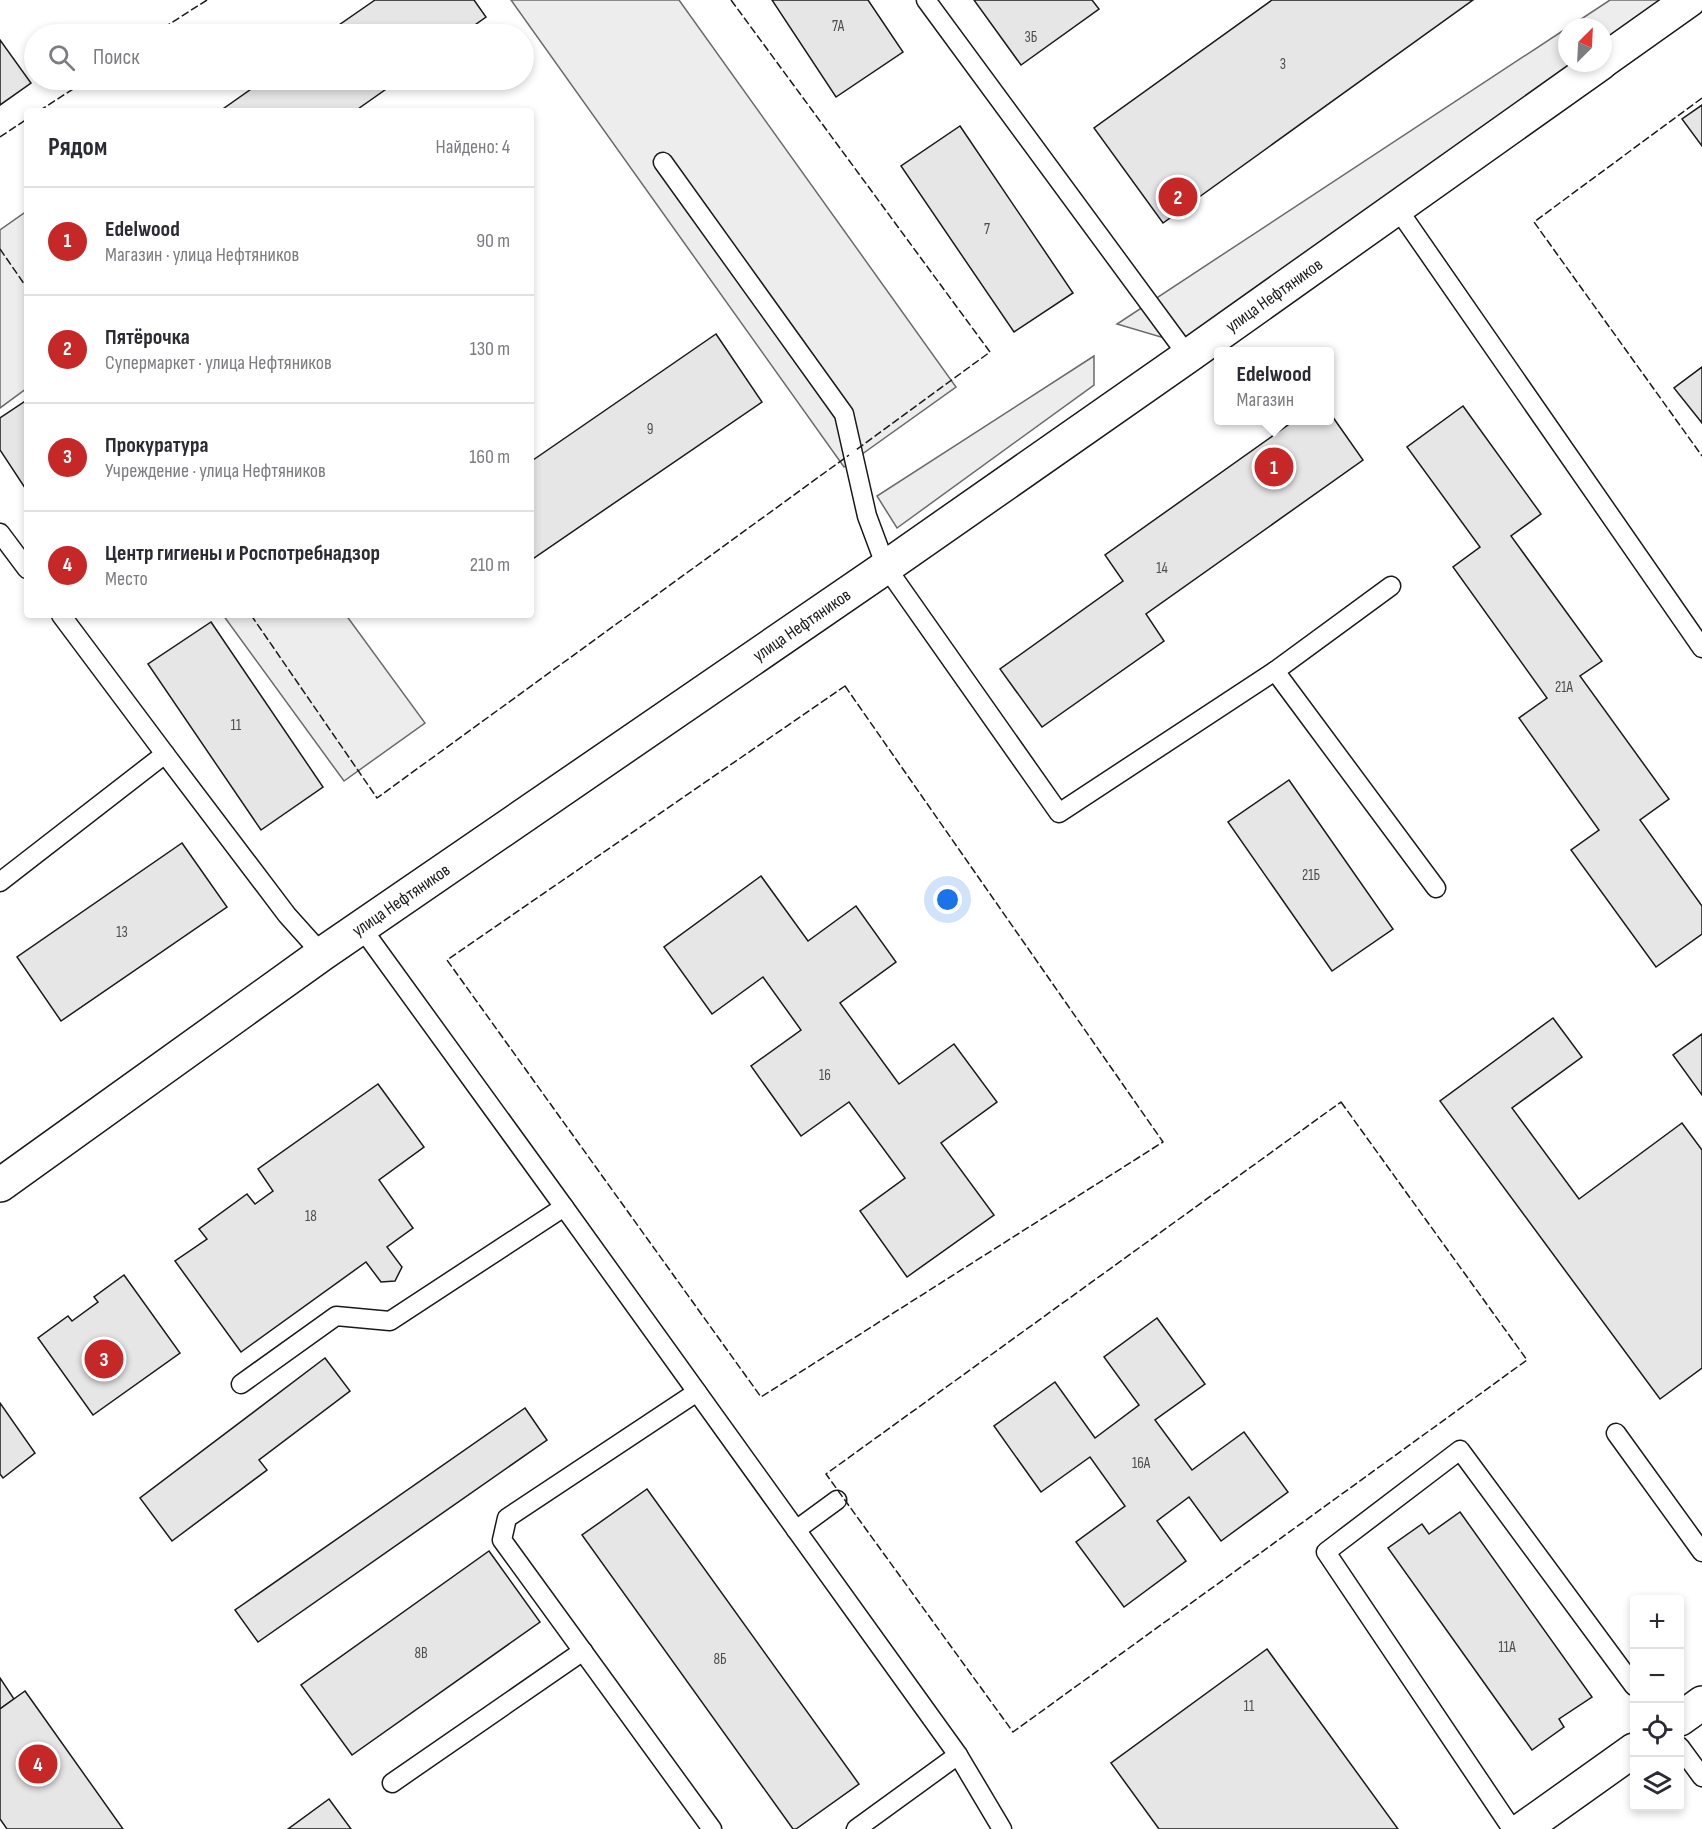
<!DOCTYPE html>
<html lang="ru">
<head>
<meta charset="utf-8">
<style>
	body { margin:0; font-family:"Sofia Sans Condensed",sans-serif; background:#f7f7f7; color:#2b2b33 }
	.controls { position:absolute; right:18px; bottom:18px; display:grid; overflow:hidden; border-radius:6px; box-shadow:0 3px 9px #0003 }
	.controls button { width:54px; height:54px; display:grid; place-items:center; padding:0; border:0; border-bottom:2px solid #e1e1e2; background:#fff; color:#2b2b33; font:30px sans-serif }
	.compass { position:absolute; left:1558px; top:18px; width:54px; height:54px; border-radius:50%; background:#fff; box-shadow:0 3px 9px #0003; rotate:24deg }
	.you { position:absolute; left:948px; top:900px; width:21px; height:21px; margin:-15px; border:4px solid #fff; border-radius:50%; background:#1a73e8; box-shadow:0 0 0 9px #1a73e833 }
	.badge { display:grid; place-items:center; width:39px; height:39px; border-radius:50%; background:#c62828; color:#fff; font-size:20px; font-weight:700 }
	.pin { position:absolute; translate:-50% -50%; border:3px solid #fff; box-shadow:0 2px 6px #0006 }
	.popup { position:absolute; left:1214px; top:347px; width:120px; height:78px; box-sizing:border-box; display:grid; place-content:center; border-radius:6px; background:#fff; filter:drop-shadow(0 2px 4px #0005); font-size:20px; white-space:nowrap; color:#7c7c81 }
	.popup b { font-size:22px; color:#2b2b33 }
	.popup::after { content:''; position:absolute; left:50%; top:100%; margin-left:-12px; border:12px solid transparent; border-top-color:#fff }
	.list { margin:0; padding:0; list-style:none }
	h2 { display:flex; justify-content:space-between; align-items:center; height:78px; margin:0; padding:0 24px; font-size:26px }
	h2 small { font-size:20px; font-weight:400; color:#7c7c81 }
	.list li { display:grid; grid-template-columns:39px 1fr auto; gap:18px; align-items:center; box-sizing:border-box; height:108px; padding:0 24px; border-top:2px solid #e1e1e2 }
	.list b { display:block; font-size:22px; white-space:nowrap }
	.list p { margin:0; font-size:20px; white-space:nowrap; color:#7c7c81 }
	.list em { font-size:20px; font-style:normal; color:#7c7c81 }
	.icon { flex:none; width:33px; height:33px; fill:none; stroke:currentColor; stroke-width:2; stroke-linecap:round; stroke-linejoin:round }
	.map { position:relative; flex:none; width:1702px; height:1829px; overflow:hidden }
	.search { position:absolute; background:#fff; box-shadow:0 3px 9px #0003; left:24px; top:24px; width:510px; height:66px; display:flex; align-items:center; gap:15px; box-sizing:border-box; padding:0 21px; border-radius:33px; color:#7c7c81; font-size:22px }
	.panel { position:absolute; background:#fff; box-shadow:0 3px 9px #0003; left:24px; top:108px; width:510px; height:510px; border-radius:6px }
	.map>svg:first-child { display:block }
</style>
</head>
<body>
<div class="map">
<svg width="1702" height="1829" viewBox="0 0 1702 1829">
	<rect width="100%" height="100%" fill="#fff"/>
	<g fill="#ededed" stroke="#6a6a6a" stroke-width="1.5">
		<polygon points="511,0 679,0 956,387 844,467"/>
		<polygon points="1610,0 1666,0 1603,47 1603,27 1569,27"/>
		<polygon points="1567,28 1567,63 1580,63 1181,343 1117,324"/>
		<polygon points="27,211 27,388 0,408 0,230"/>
		<polygon points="1094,356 1094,385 897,528 877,496"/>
		<polygon points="223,615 346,615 425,723 344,781"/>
	</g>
	<g fill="#e6e6e6" stroke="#1a1a1a" stroke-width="1.5">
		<polygon points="375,0 474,0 486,17 462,34 326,34"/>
		<polygon points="772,0 868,0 903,52 836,97"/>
		<polygon points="974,0 1092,0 1099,9 1021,65"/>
		<polygon points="1272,0 1473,0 1163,223 1094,128"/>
		<polygon points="0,40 31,83 0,105"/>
		<polygon points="264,80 399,80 355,111 220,111"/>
		<polygon points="1702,105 1702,146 1682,119"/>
		<polygon points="960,126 1073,293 1014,332 901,166"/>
		<polygon points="716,334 762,402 531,560 531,457 533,460"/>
		<polygon points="1702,367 1702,423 1674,388"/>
		<polygon points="27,400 27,491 0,450 0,418"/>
		<polygon points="1463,406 1541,514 1511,536 1602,661 1580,676 1669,799 1640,820 1702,906 1702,934 1656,967 1571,850 1599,830 1519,718 1547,698 1453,567 1480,547 1407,447"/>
		<polygon points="1330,413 1363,460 1146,614 1164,641 1042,727 1000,669 1123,581 1105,555 1295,420 1330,420"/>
		<polygon points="211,622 323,787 261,830 148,664"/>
		<polygon points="1289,780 1393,929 1332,971 1228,822"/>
		<polygon points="182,843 227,907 61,1021 17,957"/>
		<polygon points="761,876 808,941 856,906 896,962 840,1003 899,1084 954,1044 997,1102 941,1143 994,1215 907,1277 860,1211 905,1178 849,1102 801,1136 751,1066 801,1030 763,977 712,1014 664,947"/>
		<polygon points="1553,1018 1582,1057 1512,1108 1579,1199 1682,1123 1702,1150 1702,1368 1660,1399 1440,1101"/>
		<polygon points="1702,1034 1702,1095 1673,1055"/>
		<polygon points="378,1084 424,1147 379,1180 413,1228 387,1247 402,1267 395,1281 381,1282 366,1262 241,1352 175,1261 207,1239 199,1229 247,1194 255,1204 273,1191 258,1169"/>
		<polygon points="124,1275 180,1353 93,1415 38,1338 68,1316 72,1321 98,1302 94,1297"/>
		<polygon points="1157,1318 1205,1384 1155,1420 1192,1470 1244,1432 1288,1492 1221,1541 1189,1497 1157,1521 1186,1561 1124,1607 1076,1542 1125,1506 1090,1457 1041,1492 994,1426 1055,1382 1095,1438 1139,1405 1104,1357"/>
		<polygon points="325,1358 350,1391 259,1460 267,1470 172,1541 140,1498"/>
		<polygon points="0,1403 35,1453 3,1478 0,1474"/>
		<polygon points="525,1408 547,1440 258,1642 235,1610"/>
		<polygon points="647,1489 859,1784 796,1829 793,1829 582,1535"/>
		<polygon points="1460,1512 1592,1697 1559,1719 1564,1727 1532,1750 1388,1548 1422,1524 1429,1534"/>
		<polygon points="489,1551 540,1622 352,1755 301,1685"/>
		<polygon points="1267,1649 1398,1829 1159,1829 1111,1763"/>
		<polygon points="0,1678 14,1699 0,1709"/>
		<polygon points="25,1691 123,1829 7,1829 0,1819 0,1709"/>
		<polygon points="329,1799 351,1829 288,1829"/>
	</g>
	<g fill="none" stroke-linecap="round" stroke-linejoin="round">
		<g stroke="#1a1a1a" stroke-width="21">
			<g id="lane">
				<polyline points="926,0 1188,356"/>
				<polyline points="663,162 844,414 867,516 886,567 1059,813 1275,671 1391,586"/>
				<polyline points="1397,208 1702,648"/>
				<polyline points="0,533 27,569"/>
				<polyline points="61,615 165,754"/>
				<polyline points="1275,671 1436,888"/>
				<polyline points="0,882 165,754 287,915 322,954"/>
				<polyline points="361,927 564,1207 958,1755 1002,1829"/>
				<polyline points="241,1384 336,1316 390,1321 564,1207"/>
				<polyline points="697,1392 507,1518 502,1540 712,1829"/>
				<polyline points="1616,1433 1702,1552"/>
				<polyline points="796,1530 837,1500"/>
				<polyline points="1680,1747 1702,1777"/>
				<polyline points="392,1783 583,1651"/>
				<polyline points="856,1829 958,1755"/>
				<polyline points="1512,1829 1326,1552 1460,1450 1634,1686"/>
			</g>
		</g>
		<g stroke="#1a1a1a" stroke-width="36">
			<g id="street">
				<polyline points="1680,1719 1702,1703"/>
				<polyline points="1523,1829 1634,1750"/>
			</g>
		</g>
		<g stroke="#1a1a1a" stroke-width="36">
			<g id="secondary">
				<polyline points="1603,61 1689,0"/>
				<path id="s1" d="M0 1185 322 954 886 567 1188 356 1601 63"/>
			</g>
		</g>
		<use href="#lane" stroke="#fff" stroke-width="18"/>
		<use href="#street" stroke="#fff" stroke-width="33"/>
		<use href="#secondary" stroke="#fff" stroke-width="33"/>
		<g stroke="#1a1a1a" stroke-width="1.5" stroke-dasharray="8 3" stroke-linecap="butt">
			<polyline points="731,0 990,352 856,450"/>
			<polyline points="154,34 207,0"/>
			<polyline points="1702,98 1534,222 1702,456"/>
			<polyline points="39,111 87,80"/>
			<polyline points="0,137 27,119"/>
			<polyline points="0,249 27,288"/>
			<polyline points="251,615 377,798 849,455"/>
			<polygon points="845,686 1163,1142 761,1397 447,960"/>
			<polygon points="1341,1102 1527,1360 1013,1732 826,1474"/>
		</g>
	</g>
	<g text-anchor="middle" stroke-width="4.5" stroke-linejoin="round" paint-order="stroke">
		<g font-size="15" fill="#4d4d4d">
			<text x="838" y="31">7А</text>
			<text x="1031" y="42">3Б</text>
			<text x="1283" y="69">3</text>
			<text x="987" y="234">7</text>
			<text x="650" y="434">9</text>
			<text x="1162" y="573">14</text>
			<text x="1564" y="692">21А</text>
			<text x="236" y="730">11</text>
			<text x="1311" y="880">21Б</text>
			<text x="122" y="937">13</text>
			<text x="825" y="1080">16</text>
			<text x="311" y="1221">18</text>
			<text x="1141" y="1468">16А</text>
			<text x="1507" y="1652">11А</text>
			<text x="421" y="1658">8В</text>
			<text x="720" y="1664">8Б</text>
			<text x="1249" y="1711">11</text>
		</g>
		<g font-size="18" fill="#1a1a1a" stroke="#fff">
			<text dy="6" stroke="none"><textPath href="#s1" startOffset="1554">улица Нефтяников</textPath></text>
			<text dy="6" stroke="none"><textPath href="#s1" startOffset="978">улица Нефтяников</textPath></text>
			<text dy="6" stroke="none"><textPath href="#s1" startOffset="492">улица Нефтяников</textPath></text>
		</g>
	</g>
</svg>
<div class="controls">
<button>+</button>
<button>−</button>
<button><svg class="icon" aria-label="locate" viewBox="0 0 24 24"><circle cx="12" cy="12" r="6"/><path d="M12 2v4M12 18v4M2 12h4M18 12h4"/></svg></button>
<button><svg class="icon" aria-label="layers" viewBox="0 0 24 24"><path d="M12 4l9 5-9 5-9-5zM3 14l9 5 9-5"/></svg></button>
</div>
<svg class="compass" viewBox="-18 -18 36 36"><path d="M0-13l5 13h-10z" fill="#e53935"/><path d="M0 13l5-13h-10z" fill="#7c7c81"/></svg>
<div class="you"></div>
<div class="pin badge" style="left:1274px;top:467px">1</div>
<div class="popup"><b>Edelwood</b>Магазин</div>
<div class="pin badge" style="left:1178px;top:197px">2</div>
<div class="pin badge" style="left:104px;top:1359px">3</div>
<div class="pin badge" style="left:38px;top:1764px">4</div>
<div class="search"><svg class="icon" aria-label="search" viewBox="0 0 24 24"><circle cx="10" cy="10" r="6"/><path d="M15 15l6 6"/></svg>Поиск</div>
<section class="panel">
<h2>Рядом<small>Найдено: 4</small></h2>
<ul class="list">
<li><span class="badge">1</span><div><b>Edelwood</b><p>Магазин · улица Нефтяников</p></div><em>90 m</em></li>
<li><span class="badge">2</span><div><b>Пятёрочка</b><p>Супермаркет · улица Нефтяников</p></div><em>130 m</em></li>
<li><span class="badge">3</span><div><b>Прокуратура</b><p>Учреждение · улица Нефтяников</p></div><em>160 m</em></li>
<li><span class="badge">4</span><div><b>Центр гигиены и Роспотребнадзор</b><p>Место</p></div><em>210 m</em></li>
</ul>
</section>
</div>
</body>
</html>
